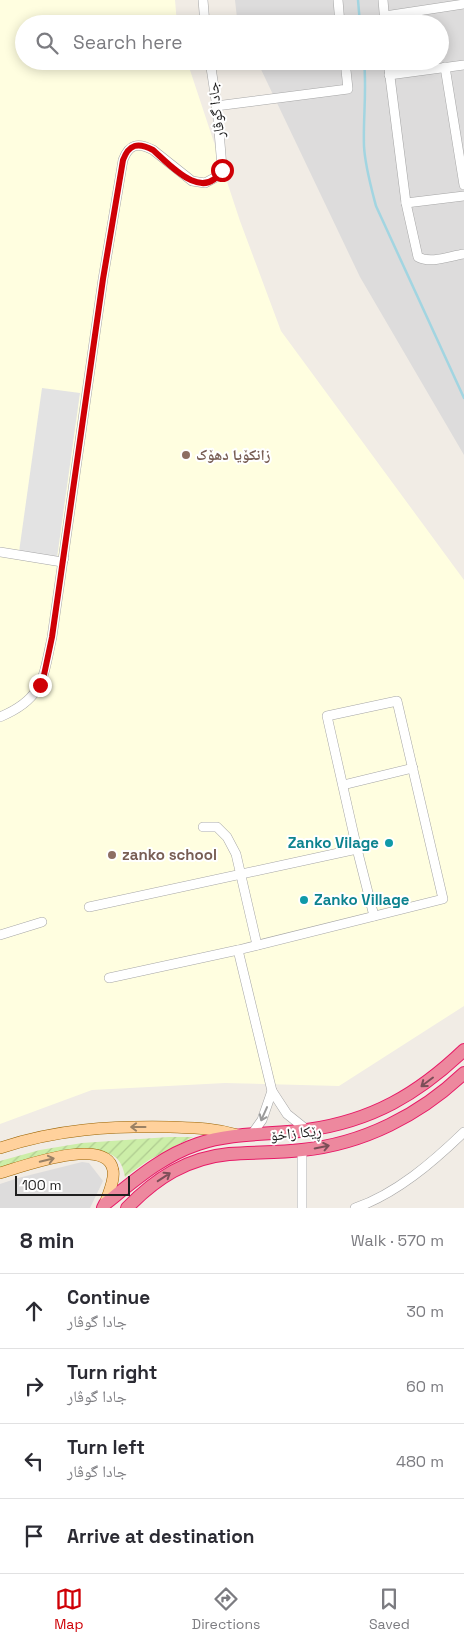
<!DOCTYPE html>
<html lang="en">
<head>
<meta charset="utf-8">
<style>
	body { margin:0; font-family:"Space Grotesk","Noto Naskh Arabic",sans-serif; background:#f7f7f7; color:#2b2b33 }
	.scale { position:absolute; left:15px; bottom:12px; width:115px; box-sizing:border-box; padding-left:5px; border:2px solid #1f1f1f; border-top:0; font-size:14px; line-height:18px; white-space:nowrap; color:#1f1f1f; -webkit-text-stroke:4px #fff; paint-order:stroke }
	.stop { position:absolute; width:15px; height:15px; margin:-11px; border:4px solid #cf0006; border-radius:50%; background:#fff }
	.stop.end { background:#cf0006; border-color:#fff; box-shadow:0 1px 5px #0008 }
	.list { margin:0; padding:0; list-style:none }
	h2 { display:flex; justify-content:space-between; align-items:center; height:65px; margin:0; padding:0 20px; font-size:21px }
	h2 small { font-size:16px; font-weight:400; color:#7c7c81 }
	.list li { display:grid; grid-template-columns:32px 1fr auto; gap:15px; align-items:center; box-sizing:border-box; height:75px; padding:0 20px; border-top:1px solid #e1e1e2 }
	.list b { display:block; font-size:19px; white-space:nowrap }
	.list p { margin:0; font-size:16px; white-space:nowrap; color:#7c7c81 }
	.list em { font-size:16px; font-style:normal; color:#7c7c81 }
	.icon { flex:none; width:28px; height:28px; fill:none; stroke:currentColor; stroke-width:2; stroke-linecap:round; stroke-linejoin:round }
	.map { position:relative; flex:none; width:464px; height:1208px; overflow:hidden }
	.search { position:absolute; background:#fff; box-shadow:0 2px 12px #0003; left:15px; right:15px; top:15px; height:55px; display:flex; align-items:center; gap:12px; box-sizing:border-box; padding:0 18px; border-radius:28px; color:#7c7c81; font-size:19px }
	.sheet { height:365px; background:#fff }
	nav { display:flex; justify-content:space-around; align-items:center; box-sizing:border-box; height:70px; border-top:1px solid #e1e1e2; background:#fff; font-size:14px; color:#7c7c81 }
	nav a { display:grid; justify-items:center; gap:2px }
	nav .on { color:#cf0006 }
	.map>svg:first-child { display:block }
</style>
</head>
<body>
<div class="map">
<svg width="464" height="1208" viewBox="0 0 464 1208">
	<defs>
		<pattern id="garden-furrows" width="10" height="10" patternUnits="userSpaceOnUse" patternTransform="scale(1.25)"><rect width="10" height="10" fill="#cceea8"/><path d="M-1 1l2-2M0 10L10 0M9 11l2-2" fill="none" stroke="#afcc90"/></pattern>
	</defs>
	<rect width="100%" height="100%" fill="#f1ece5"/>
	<g fill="#dddcdc">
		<polygon points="235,0 464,0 464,455 360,277 257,61 440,61 440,24 239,24 237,18"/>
		<polygon points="82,1162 89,1163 103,1181 90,1208 0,1208 0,1184 18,1178"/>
	</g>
	<polygon fill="#fffee0" points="0,0 175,0 177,24 24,24 24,61 187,61 240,221 281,331 464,580 464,1006 339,1086 225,1083 92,1090 0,1124"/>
	<path fill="url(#garden-furrows)" d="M169 1137H193L149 1160 125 1177C122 1157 111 1151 91 1151L0 1169V1161L40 1150 82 1143Z"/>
	<polygon fill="#e3e3e3" points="42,388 80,393 57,558 19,552"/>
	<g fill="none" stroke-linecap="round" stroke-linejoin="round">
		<g stroke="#a2d5e1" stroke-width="2.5">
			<polyline points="358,0 360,24"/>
			<path d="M364 61C367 90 363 118 364 146 365 166 371 187 376 206L464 398"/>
		</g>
		<g stroke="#a6a6a6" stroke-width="10">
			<g id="minor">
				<polyline points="203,0 205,24"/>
				<polyline points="338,0 340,24"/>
				<polyline points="383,0 385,24"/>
				<polyline points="385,16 464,4"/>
				<polyline points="388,61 406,203 464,196"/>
				<polyline points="445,67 464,185"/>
				<polyline points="389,75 464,65"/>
				<polyline points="216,106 348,89 345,61"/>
				<path d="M406 203 418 257C431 264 450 256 464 254"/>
				<polyline points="0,552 62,562 64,558"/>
				<path d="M0 717C43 699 43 679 52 637L103 279 123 160C129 144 138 142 153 150L192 181 205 183 218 176 222 169 221 155 217 107 210 61"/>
				<polyline points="343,785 413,768"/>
				<polyline points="203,827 217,827 227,837 236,854 257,945"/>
				<polyline points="357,849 374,916"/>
				<polyline points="89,907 357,849 327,716 397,701 443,899 238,950 272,1091 287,1114 307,1130"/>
				<polyline points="0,935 42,922"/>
				<polyline points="109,978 238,950"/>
				<polyline points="252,1134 262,1120 272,1091"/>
				<polyline points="302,1150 302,1208"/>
				<path d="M355 1208C396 1194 433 1162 464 1132"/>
			</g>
		</g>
		<g stroke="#9b6300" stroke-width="12">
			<g id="major">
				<path d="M0 1148C57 1129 110 1126 170 1127 195 1128 213 1128 238 1135"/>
				<path d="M0 1173C21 1167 107 1135 113 1170 115 1180 108 1194 105 1204"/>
			</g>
		</g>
		<g stroke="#e71966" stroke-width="14">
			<g id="highway">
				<path d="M103 1208 105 1204C135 1180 162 1156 198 1144 233 1132 271 1135 307 1130 372 1121 418 1094 464 1050"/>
				<path d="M127 1208C156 1178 187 1158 229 1154 253 1152 278 1153 302 1150 363 1144 420 1115 464 1073"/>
			</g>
		</g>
		<use href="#minor" stroke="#fff" stroke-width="9"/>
		<use href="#major" stroke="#ffd19c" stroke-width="11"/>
		<use href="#highway" stroke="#ed889e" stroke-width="12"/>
	</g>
	<defs><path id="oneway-shaft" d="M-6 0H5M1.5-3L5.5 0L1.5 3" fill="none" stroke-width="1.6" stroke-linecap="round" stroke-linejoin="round" transform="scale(1.25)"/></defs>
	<g stroke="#7c4e58">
		<use href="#oneway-shaft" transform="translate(427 1082) rotate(143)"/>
		<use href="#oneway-shaft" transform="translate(322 1147) rotate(-11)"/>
		<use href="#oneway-shaft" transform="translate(164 1177) rotate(-33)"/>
	</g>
	<use stroke="#9a9a9a" href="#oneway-shaft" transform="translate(264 1114) rotate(114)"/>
	<g stroke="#9a8164">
		<use href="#oneway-shaft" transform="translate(138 1127) rotate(180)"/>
		<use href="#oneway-shaft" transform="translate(47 1160) rotate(-14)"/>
	</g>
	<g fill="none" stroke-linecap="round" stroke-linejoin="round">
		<path stroke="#cf0006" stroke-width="6" d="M40 685 44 675 52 637 103 279 123 160C129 144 138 142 153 150 170 165 203 203 222 170"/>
	</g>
	<g fill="#8d6e63" stroke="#fff" stroke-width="2">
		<circle cx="186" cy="455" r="5"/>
		<circle cx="112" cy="855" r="5"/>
	</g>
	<g fill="#0f9aa8" stroke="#fff" stroke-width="2">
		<circle cx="389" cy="843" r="5"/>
		<circle cx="304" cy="900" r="5"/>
	</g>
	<g text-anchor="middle" stroke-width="4" stroke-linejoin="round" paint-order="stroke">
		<g font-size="15" fill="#1f1f1f" stroke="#fff">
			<text transform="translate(216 110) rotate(-97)" y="5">جادا گوڤار</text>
			<text transform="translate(296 1133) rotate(-6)" y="5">ڕێکا زاخۆ</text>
		</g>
		<g font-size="15" font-weight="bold" fill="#785e54" stroke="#fff" text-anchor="start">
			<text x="196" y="460">زانکۆیا دهۆک</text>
			<text x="122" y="860">zanko school</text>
		</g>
		<g font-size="15" font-weight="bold" fill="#0d838f" stroke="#fff" text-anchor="end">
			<text x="379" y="848">Zanko Vilage</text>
			<text x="314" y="905" text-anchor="start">Zanko Village</text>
		</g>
	</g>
</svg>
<div class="scale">100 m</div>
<div class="stop" style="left:222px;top:170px"></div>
<div class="stop end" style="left:40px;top:685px"></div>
<div class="search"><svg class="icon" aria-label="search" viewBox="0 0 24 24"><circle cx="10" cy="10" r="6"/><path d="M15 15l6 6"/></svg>Search here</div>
</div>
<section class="sheet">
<h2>8 min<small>Walk · 570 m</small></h2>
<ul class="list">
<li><svg class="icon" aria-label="ahead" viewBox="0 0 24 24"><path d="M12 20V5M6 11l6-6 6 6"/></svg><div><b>Continue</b><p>جادا گوڤار</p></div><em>30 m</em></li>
<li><svg class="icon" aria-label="right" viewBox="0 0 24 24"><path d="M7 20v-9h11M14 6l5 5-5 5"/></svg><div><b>Turn right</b><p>جادا گوڤار</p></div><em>60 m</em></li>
<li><svg class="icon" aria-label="left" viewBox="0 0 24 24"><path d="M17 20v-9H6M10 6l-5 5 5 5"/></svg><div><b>Turn left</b><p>جادا گوڤار</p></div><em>480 m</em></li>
<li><svg class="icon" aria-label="arrive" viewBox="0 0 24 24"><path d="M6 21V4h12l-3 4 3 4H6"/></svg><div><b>Arrive at destination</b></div></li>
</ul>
</section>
<nav>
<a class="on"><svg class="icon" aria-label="map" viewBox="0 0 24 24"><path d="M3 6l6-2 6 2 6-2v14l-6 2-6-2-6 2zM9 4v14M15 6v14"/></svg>Map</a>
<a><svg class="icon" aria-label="directions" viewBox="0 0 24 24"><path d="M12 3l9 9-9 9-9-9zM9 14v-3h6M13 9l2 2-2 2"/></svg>Directions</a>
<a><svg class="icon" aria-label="saved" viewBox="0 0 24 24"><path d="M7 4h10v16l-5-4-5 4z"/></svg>Saved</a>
</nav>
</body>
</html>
